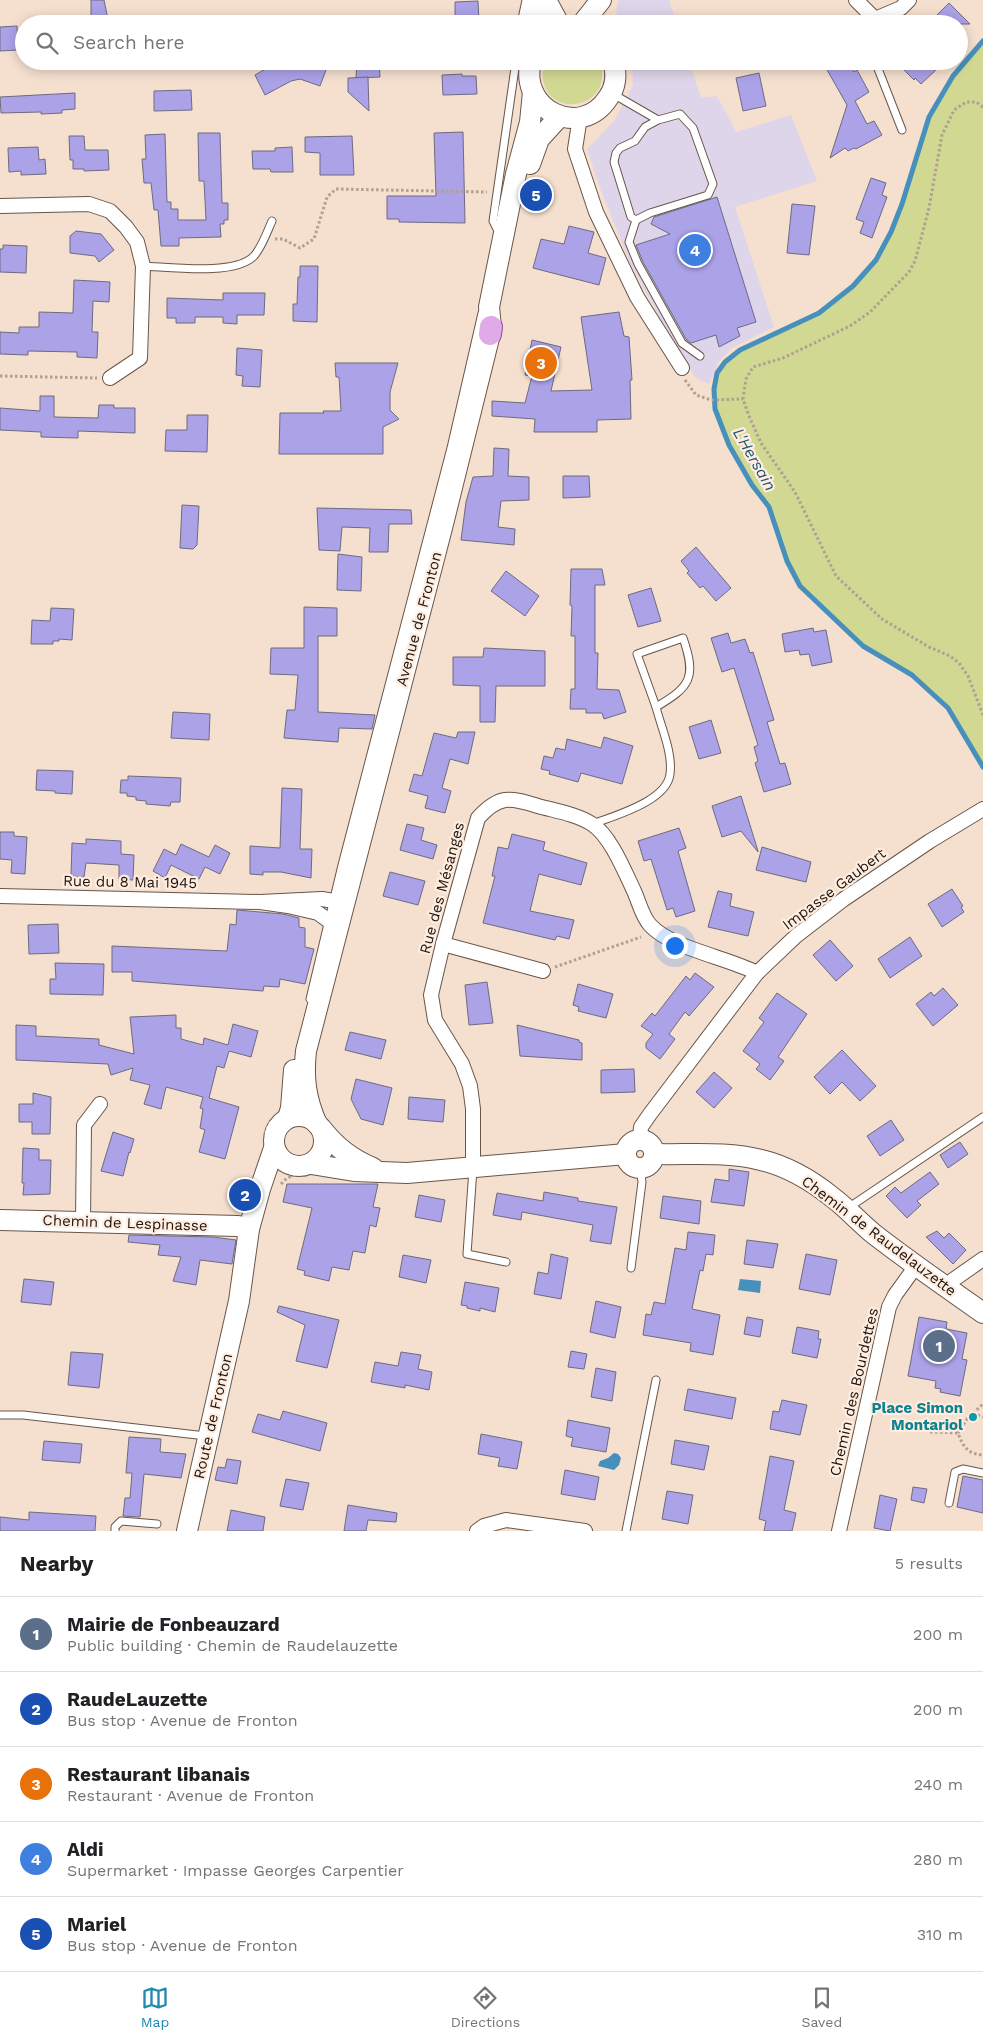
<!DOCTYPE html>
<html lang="en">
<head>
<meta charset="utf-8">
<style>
	body { margin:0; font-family:"Work Sans",sans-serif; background:#f6f6f6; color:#202124 }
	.you { position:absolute; left:674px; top:945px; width:18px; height:18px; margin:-12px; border:4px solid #fff; border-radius:50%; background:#1a73e8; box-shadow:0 0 0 8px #1a73e833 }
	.badge { display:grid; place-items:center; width:32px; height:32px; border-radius:50%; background:#2189b1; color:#fff; font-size:16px; font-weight:700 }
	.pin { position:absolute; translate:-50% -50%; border:2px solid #fff; box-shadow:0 1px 5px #0006 }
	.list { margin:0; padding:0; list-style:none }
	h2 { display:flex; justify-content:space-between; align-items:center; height:65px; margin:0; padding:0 20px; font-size:21px }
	h2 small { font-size:16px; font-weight:400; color:#757577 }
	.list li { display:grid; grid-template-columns:32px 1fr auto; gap:15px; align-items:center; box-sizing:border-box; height:75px; padding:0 20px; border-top:1px solid #e0e0e0 }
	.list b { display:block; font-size:19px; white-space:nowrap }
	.list p { margin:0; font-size:16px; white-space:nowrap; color:#757577 }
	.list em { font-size:16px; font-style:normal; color:#757577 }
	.icon { flex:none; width:28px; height:28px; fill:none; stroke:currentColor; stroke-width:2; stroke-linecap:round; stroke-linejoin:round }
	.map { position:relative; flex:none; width:983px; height:1531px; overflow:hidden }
	.search { position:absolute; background:#fff; box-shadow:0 2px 12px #0003; left:15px; right:15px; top:15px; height:55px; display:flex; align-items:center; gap:12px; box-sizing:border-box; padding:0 18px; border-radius:28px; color:#757577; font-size:19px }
	.sheet { height:440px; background:#fff }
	nav { display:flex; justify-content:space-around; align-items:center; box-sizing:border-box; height:70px; border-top:1px solid #e0e0e0; background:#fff; font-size:14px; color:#757577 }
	nav a { display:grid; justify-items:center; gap:2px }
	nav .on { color:#2189b1 }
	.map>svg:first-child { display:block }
</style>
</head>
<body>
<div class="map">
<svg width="983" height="1531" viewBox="0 0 983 1531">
	<rect width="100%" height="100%" fill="#f5dfcf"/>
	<g fill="#ded5ea">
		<polygon points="619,0 669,0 677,24 619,24 616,8"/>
		<polygon points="632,61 689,61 701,98 717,96 736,132 791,115 817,181 735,207 774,327 732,348 719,361 709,384 696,378 678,351 631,265 601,191 587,149 615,120 633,85"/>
	</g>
	<g fill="#d0d892">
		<polygon points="983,41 983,767 948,708 912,675 863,646 800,586 787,561 769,507 752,485 729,445 715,409 714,389 717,373 725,362 740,350 819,313 853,286 876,260 891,232 902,204 929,117 953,76"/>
		<path d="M546 61H600C615 107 551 121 543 80 542 74 543 67 546 61Z"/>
	</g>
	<g fill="#4690bb">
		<polygon points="740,1279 761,1281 760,1293 738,1290"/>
		<polygon points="614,1453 618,1454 621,1458 619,1465 614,1470 598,1466 600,1461 608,1458"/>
	</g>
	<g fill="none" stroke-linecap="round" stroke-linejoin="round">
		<polyline stroke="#4690bb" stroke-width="5" points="983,41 953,76 929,117 902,204 891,232 876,260 853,286 819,313 740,350 725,362 717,373 714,389 715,409 729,445 752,485 769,507 787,561 800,586 863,646 912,675 948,708 983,767"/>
	</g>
	<g fill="#aba2e7" stroke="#6d6b80">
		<polygon points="91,0 104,0 109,24 91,24"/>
		<polygon points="478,1 479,22 476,24 455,24 455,2"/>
		<polygon points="949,3 970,24 928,24"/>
		<polygon points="17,26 18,50 0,51 0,27"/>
		<polygon points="279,61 317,61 326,65 326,70 320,86 300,79 291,81 265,95 255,75"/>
		<polygon points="357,61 379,61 380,77 356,78"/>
		<polygon points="822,61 848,61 854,72 857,70 869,92 855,101 867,124 874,121 882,135 856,149 854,148 848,151 845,148 830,158 847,105"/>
		<polygon points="895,61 929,61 937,69 921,84 915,78 914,80"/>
		<polygon points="759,73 766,106 743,111 736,78"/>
		<polygon points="462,74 462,76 476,76 477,94 443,95 442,75"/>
		<polygon points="368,77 369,111 348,92 348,78"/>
		<polygon points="191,90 192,110 154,111 154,91"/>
		<polygon points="75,93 75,109 62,110 62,113 41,114 41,112 1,113 0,97"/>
		<polygon points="463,132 465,223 399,222 399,219 387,219 387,196 436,196 434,133"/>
		<polygon points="198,133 220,133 222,203 228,203 228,220 224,220 224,224 220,224 221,237 179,238 179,246 161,246 158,210 154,210 151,183 144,183 142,159 146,159 145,135 165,134 167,202 171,202 171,209 178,209 178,220 206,220 204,181 199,181"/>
		<polygon points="69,136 84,136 85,150 108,150 109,170 84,171 84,169 73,169 73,160 70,160"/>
		<polygon points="352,136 354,175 320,175 320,153 305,152 305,137"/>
		<polygon points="38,147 39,160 45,159 46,174 21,175 21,171 9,172 8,148"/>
		<polygon points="292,147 293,172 271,172 270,169 253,169 252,151 275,151 275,148"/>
		<polygon points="871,178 886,183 882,195 887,197 872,238 860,233 864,222 856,219"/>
		<polygon points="717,197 756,322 737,328 740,336 719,347 716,335 691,343 686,339 643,262 636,245 670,234 651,224 654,217"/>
		<polygon points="792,204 815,206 809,255 787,253"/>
		<polygon points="569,226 594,232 588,253 606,258 599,285 533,268 541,239 564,244"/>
		<polygon points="76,231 101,234 114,250 99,262 95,256 70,253 70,236"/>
		<polygon points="3,245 27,246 26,273 0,272 0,249 3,249"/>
		<polygon points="300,266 318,266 317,322 293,321 293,304 297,304 298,277 300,277"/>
		<polygon points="74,280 110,282 109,302 93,301 92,332 98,332 97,358 77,357 77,352 28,351 28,355 0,354 0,332 19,333 19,327 39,327 39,312 73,313"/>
		<polygon points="223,293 265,293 264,315 237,315 237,324 223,323 223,317 195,317 195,323 176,323 176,318 167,318 167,298 223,300"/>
		<polygon points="619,312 624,336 629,337 632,380 630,380 631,419 597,420 597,432 534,432 535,419 492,416 492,401 525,403 532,376 525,375 532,340 561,347 551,391 592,390 581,317"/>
		<polygon points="237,348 262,350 260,387 242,386 243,376 236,375"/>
		<polygon points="335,363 398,363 390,392 390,410 399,419 383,427 383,454 279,454 280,413 324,413 323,411 341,411 339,377 336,377"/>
		<polygon points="40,396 54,396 54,417 98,418 99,405 114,405 114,408 135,408 135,433 78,431 78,438 41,437 41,432 0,430 0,408 40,411"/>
		<polygon points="187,415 208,415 207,452 165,451 166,430 187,430"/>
		<polygon points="494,448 509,449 508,476 529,477 529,500 501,501 498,527 515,529 514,545 461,540 466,502 473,477 493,476"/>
		<polygon points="563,476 589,476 590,497 563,498"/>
		<polygon points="182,505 199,506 197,545 193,549 180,548"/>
		<polygon points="317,508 411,510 412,524 389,524 388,552 369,552 370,528 342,527 340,551 319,550"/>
		<polygon points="696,547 731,588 716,601 703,586 700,588 687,573 689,571 681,561"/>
		<polygon points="338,554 362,557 361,591 337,590"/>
		<polygon points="571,569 602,569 605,585 595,585 595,653 598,653 597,689 619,690 626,712 604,719 602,713 586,713 586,709 570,709 571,689 575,689 575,636 571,636 572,606 570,605"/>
		<polygon points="506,571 539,596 525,616 491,591"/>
		<polygon points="651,588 661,621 638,627 628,595"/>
		<polygon points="304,607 337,608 337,636 318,636 318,712 375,715 372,729 339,728 338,742 284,738 287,710 295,710 298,675 270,674 271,648 304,648"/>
		<polygon points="51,608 74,609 72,640 59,639 59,641 53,641 53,644 31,644 32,620 50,621"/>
		<polygon points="813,628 814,632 826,630 832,662 812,666 809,654 800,655 799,650 785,652 782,634"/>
		<polygon points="728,633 731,643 745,639 750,653 753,652 774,720 767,722 780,764 785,763 791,784 764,792 755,763 758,761 754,747 758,745 734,668 722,672 711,638"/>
		<polygon points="484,648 545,651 545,686 496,686 495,722 480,722 480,686 453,685 453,657 483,657"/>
		<polygon points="173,712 210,714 209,740 171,738"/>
		<polygon points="711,720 721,753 699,759 689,727"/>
		<polygon points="458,732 475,732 468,764 450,759 442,788 451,791 445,813 425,808 428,796 409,791 414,774 422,776 434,733 456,738"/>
		<polygon points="604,737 633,746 622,784 581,773 578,782 549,774 550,771 541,769 544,756 553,758 556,748 565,750 567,739 601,748"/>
		<polygon points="37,770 73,771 72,794 55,793 55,791 36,790"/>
		<polygon points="128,776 181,778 180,802 171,802 170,806 146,804 146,801 136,800 136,797 127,796 127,793 120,793 121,780 128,780"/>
		<polygon points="282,788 302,789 300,849 312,849 311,878 281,872 263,872 263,875 250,874 250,846 280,848"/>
		<polygon points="741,796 758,851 758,852 741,831 722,837 712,806"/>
		<polygon points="407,824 424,828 421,840 437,845 433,859 400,850"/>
		<polygon points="679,828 686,848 678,851 695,911 676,917 673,908 667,910 651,859 644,861 638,841"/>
		<polygon points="0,832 14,832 14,836 27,837 25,874 11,873 12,860 0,859"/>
		<polygon points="512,834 545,842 543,850 587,863 581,885 539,874 530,911 574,920 569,939 557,936 555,940 483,923 495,876 492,876 498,847 508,849"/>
		<polygon points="86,839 121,841 121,854 134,855 133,880 119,879 119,865 86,863 84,877 71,876 72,843 86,844"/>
		<polygon points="181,844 209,857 215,845 230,853 220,874 205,867 199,879 171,865 165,878 153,871 164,849 176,855"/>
		<polygon points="762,847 811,862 806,882 756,870"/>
		<polygon points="390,872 425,881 418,905 383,896"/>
		<polygon points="952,889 963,906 961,907 964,912 942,927 928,904"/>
		<polygon points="718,891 732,894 730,906 754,912 748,936 708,927"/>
		<polygon points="237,910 283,914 299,918 299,927 305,928 305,947 314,949 305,984 280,979 279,987 264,986 263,991 132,981 132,972 112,972 112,946 227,951 230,924 236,925"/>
		<polygon points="58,924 59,953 29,954 28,925"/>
		<polygon points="910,937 922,956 890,978 878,959"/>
		<polygon points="830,940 853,966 836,981 813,955"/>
		<polygon points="55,963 104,964 103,995 50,994 50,979 56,979"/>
		<polygon points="695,973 714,987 689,1016 685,1012 669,1034 675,1039 660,1059 646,1048 646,1043 653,1034 641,1026 652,1013 655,1016 686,976 690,980"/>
		<polygon points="487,982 493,1023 469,1025 465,985"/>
		<polygon points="578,984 613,994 606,1018 578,1011 579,1007 573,1005"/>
		<polygon points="943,988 958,1005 933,1026 916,1004 931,992 934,996"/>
		<polygon points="777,993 807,1014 778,1057 784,1061 770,1080 756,1069 760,1064 743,1051 764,1022 759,1018"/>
		<polygon points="176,1015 176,1028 181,1028 181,1039 203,1045 204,1038 228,1045 233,1024 258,1031 251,1057 229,1051 224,1068 217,1066 209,1098 239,1107 225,1159 199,1152 205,1130 200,1128 203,1109 200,1108 203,1097 166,1087 161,1109 144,1104 150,1085 130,1080 133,1068 111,1075 108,1064 16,1060 16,1025 36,1026 36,1036 99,1039 99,1045 134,1054 130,1017"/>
		<polygon points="517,1025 579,1040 579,1042 582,1043 582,1060 520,1056"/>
		<polygon points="350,1032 386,1040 381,1059 345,1050"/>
		<polygon points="842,1050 876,1086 860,1101 842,1082 830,1094 814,1077"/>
		<polygon points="634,1069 635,1092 601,1093 601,1070"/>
		<polygon points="714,1072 732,1088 714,1108 696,1092"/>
		<polygon points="356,1079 392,1088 383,1125 361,1119 351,1099"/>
		<polygon points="33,1093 51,1097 50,1134 32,1134 32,1122 19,1122 19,1104 33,1104"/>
		<polygon points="409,1097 445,1100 443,1122 408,1119"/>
		<polygon points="891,1120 904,1140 880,1156 867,1136"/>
		<polygon points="113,1132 134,1139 130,1153 129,1152 123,1176 101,1171"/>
		<polygon points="960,1142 968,1154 948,1168 940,1155"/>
		<polygon points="23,1148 39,1149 39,1160 51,1160 50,1194 23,1195 24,1183 22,1183"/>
		<polygon points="729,1169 749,1172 744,1206 711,1202 715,1179 729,1181"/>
		<polygon points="930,1172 939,1184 917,1201 921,1205 907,1218 886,1196 895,1187 901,1193"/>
		<polygon points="287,1184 378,1184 373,1207 380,1208 376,1227 370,1225 365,1253 353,1251 349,1270 332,1267 329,1281 304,1275 305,1271 297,1269 312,1208 283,1202"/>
		<polygon points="544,1192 578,1198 578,1201 617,1207 611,1244 590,1241 593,1225 522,1212 521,1220 493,1215 497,1193 543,1201"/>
		<polygon points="419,1195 445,1200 441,1222 415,1217"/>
		<polygon points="663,1196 701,1201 699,1224 660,1218"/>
		<polygon points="937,1231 944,1238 949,1233 966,1250 953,1264 926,1237"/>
		<polygon points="688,1232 715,1235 713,1255 706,1254 703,1271 700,1270 692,1309 720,1315 713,1355 690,1351 691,1343 643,1335 646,1314 651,1315 654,1302 665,1304 675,1248 686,1250"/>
		<polygon points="129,1235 213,1237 236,1240 232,1264 200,1260 196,1285 173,1281 181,1257 158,1255 160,1245 128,1242"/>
		<polygon points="747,1240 778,1244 773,1268 744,1264"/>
		<polygon points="551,1254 568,1258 561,1299 534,1294 538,1272 548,1274"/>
		<polygon points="806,1254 837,1260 830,1295 799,1289"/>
		<polygon points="403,1255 431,1260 426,1283 399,1277"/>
		<polygon points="24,1279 54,1282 51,1305 21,1302"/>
		<polygon points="465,1282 499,1288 495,1312 480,1308 480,1311 467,1308 467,1306 461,1305"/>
		<polygon points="596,1301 621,1307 615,1338 590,1332"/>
		<polygon points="279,1306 339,1320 327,1368 296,1361 305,1325 277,1312"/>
		<polygon points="747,1317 763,1320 760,1337 744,1334"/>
		<polygon points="919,1317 947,1322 946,1329 967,1333 962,1359 967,1360 960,1396 940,1392 941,1389 935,1388 936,1381 908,1376"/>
		<polygon points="797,1327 819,1331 818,1339 821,1339 817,1358 792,1353"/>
		<polygon points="571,1351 587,1354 584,1369 568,1367"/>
		<polygon points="71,1352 103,1354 99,1388 68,1385"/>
		<polygon points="401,1352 421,1355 418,1369 432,1372 429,1390 405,1385 405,1388 371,1382 375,1362 398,1366"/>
		<polygon points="596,1368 616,1372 612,1401 591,1397"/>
		<polygon points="688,1389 736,1398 732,1419 684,1410"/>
		<polygon points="782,1400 807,1405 800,1435 770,1429 773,1411 779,1412"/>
		<polygon points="283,1411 327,1423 320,1451 252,1432 258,1414 280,1420"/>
		<polygon points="568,1420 610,1428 606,1452 571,1446 573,1438 566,1436"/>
		<polygon points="481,1434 522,1442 517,1469 498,1466 500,1458 478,1454"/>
		<polygon points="129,1437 161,1439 160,1452 186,1454 181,1478 144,1474 140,1517 123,1516 125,1498 130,1498 132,1473 126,1473"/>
		<polygon points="675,1440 709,1446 704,1470 671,1464"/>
		<polygon points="44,1441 82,1444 80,1463 42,1460"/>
		<polygon points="770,1456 794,1461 784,1510 796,1513 792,1531 764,1531 766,1521 759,1519"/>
		<polygon points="227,1459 241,1461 237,1484 215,1480 218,1467 225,1468"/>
		<polygon points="565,1470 599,1477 595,1500 561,1494"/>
		<polygon points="963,1476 983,1480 983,1513 957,1507"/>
		<polygon points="286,1479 309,1483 303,1510 280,1506"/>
		<polygon points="913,1487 927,1489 924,1503 911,1500"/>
		<polygon points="667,1491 693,1495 688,1524 662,1519"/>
		<polygon points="880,1495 897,1499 890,1531 874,1528"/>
		<polygon points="348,1505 397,1513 396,1522 368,1520 366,1531 344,1531"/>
		<polygon points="231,1510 265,1517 263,1531 227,1531"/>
		<polygon points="29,1512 96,1516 95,1531 0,1531 0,1517 29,1520"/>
	</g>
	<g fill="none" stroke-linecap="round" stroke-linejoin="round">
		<g stroke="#695649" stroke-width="9">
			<g id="lane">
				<polyline points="521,24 526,0"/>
				<polyline points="875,61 902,130"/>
				<polyline points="613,94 658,120 680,114 693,128 713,184 708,195 650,213 636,220 631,217 614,162 616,153 620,148 635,141 645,127 658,120"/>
				<polyline points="636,220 629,242 638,264 682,343 700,356"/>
				<polyline points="499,233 493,221 516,61"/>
				<path d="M143 266C170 267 235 276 254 256 262 247 267 232 272 221"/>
				<path d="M683 638C697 678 690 687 656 707L637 654Z"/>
				<path d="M593 824C616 815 667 801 670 774 673 753 661 727 656 707"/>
				<polyline points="310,999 342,865 451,448 482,313"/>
				<polyline points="473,1169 467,1254 506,1262"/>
				<polyline points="848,1208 983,1117"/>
				<polyline points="631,1268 642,1182 640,1168"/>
				<polyline points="0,1415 23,1415 206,1436"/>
				<polyline points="949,1503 955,1472 963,1469 983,1473"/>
				<polyline points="115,1531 115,1527 121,1521 157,1524"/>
				<polyline points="626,1531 656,1380"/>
			</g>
		</g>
		<g stroke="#695649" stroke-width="16">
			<g id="street">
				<polyline points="856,0 875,19 901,8 909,0"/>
				<polyline points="580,117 575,149 596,212 637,297 682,368"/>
				<polyline points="0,206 89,204 110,211 126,227 137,242 143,266 140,358 110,378"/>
				<polyline points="0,896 260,902 322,899 334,901 343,911 329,921 318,913 288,906 260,902"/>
				<polyline points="443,944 543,971"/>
				<polyline points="640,1140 641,1127 650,1114 757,973 796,936 844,899 930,841 983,809"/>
				<path d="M473 1167V1109L470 1086 462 1064 435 1020 431 995 443 944 478 818C499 795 509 797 538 806 556 811 576 814 592 824 610 835 625 872 634 891 639 902 642 916 650 925 672 949 727 957 757 973"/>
				<polyline points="83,1221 84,1125 100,1104"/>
				<polyline points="947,1288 953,1280 983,1259"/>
				<polyline points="477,1531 484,1526 506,1520 585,1531"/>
				<polyline points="839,1531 889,1307 895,1295 916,1266"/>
			</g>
		</g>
		<g stroke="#695649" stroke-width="22">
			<g id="secondary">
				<polyline points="534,0 538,24"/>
				<polyline points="546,0 559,24"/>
				<polyline points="582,24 601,0"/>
				<path d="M531 61C518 110 581 140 608 98 616 87 617 74 613 61"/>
				<polyline points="530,164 539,139 560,116"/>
				<polyline points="491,327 489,307 516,174 530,122 533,92"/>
				<circle cx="299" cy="1141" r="25"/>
				<polyline points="288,1118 291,1108 294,1070"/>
				<path d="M317 1124C306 1100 303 1078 306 1051L442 528 490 334"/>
				<path d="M321 1128C336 1147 351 1159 373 1168"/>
				<circle cx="640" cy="1154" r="14"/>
				<path d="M654 1154C690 1155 726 1151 761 1160 786 1166 812 1181 832 1197 847 1208 860 1223 875 1235 910 1262 946 1287 983 1313"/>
				<polyline points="311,1164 354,1171 407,1173 626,1154"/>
				<polyline points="0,1220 238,1226 249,1229"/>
				<polyline points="187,1531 239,1301 249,1229 260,1189 274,1148"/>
			</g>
		</g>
		<g stroke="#8e5093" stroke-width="24">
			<polyline id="primary" points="490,334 491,327"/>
		</g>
		<g stroke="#b09f92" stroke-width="3" stroke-dasharray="2.5 2.5" stroke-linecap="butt">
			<polyline points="983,107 976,102 966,102 954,110 942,135 929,208 915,261 909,272 870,312 850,326 783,358 753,367 746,379 743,399 749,416 761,443 795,492 836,576 882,619 929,647 950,656 959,663 968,676 983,715"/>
			<polyline points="275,239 283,239 300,248 314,239 327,197 336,189 487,192"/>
			<polyline points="0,376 97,378"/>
			<polyline points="685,380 696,395 711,400 743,399"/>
			<polyline points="555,967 641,937"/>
			<polyline points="265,1133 271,1120"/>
			<polyline points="281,1184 287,1178 297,1174"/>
			<polyline points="973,1413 983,1417"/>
			<path d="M930 1432 958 1433C963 1447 968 1454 983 1455"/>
			<polyline points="958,1433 967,1419 983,1404"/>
		</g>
		<use href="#lane" stroke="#fff" stroke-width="7"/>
		<use href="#street" stroke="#fff" stroke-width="14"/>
		<use href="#secondary" stroke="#fff" stroke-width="20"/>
		<use href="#primary" stroke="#e0a9e8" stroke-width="22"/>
	</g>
	<circle fill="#0f9aa8" stroke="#ffede0" stroke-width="2" cx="973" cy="1417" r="5"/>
	<g text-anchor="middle" stroke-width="4.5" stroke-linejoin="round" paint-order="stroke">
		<g font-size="15" fill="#1d1510" stroke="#ffede0">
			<text transform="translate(419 619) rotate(-75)" y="5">Avenue de Fronton</text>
			<text transform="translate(130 882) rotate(1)" y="5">Rue du 8 Mai 1945</text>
			<text transform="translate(442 888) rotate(-75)" y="5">Rue des Mésanges</text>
			<text transform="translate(834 889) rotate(-37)" y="5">Impasse Gaubert</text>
			<text transform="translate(125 1223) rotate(2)" y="5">Chemin de Lespinasse</text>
			<text transform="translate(879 1236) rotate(37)" y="5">Chemin de Raudelauzette</text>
			<text transform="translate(854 1392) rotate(-77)" y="5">Chemin des Bourdettes</text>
			<text transform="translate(213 1416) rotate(-77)" y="5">Route de Fronton</text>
		</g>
		<g font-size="15" font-weight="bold" fill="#0d838f" stroke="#ffede0" text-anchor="end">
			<text x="963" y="1413">Place Simon<tspan x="963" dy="17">Montariol</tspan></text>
		</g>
		<g font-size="16" font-style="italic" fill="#1e5675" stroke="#ffede0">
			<text transform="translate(755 459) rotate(60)" y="6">L'Hersain</text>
		</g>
	</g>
</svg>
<div class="you"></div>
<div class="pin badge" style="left:939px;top:1346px;background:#5c6f8a">1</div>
<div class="pin badge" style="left:245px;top:1195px;background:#1a4fb4">2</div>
<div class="pin badge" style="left:541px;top:363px;background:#e8710a">3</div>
<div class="pin badge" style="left:695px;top:250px;background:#3f7fe0">4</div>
<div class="pin badge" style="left:536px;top:195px;background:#1a4fb4">5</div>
<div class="search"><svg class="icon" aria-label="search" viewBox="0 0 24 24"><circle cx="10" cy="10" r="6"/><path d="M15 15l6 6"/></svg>Search here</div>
</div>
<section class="sheet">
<h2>Nearby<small>5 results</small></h2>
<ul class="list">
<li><span class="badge" style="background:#5c6f8a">1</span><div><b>Mairie de Fonbeauzard</b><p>Public building · Chemin de Raudelauzette</p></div><em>200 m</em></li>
<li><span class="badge" style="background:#1a4fb4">2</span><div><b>RaudeLauzette</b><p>Bus stop · Avenue de Fronton</p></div><em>200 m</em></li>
<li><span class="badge" style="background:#e8710a">3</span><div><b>Restaurant libanais</b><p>Restaurant · Avenue de Fronton</p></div><em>240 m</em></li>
<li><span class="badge" style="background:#3f7fe0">4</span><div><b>Aldi</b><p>Supermarket · Impasse Georges Carpentier</p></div><em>280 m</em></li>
<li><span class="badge" style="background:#1a4fb4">5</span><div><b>Mariel</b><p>Bus stop · Avenue de Fronton</p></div><em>310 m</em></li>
</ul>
</section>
<nav>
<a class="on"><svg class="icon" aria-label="map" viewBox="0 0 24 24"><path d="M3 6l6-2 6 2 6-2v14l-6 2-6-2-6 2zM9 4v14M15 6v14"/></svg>Map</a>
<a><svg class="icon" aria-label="directions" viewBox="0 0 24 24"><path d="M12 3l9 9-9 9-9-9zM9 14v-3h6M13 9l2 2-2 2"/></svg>Directions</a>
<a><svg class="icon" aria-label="saved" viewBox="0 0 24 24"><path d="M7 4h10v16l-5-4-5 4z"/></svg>Saved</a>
</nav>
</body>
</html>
